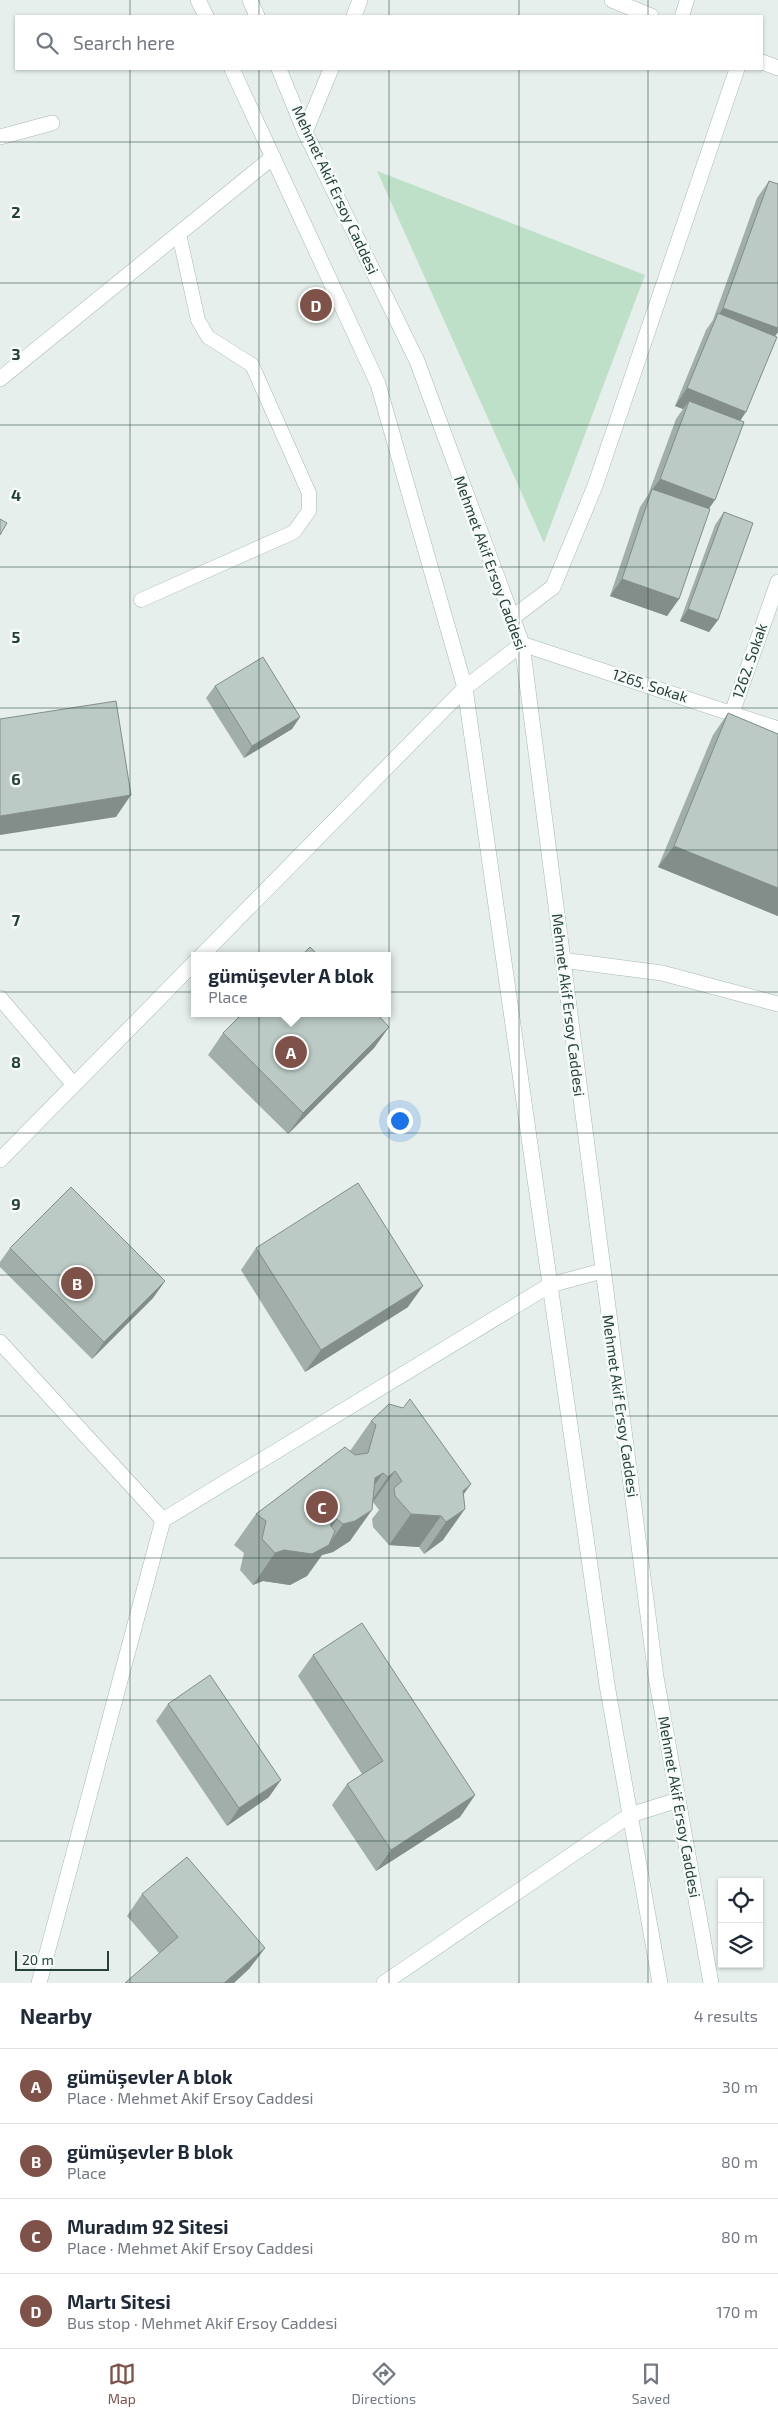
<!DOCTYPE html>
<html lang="en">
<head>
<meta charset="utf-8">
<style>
	body { margin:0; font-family:"Exo 2",sans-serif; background:#f6f6f7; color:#1f2937 }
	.controls { position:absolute; right:15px; bottom:15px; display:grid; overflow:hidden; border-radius:0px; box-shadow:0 1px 4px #0004 }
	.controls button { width:45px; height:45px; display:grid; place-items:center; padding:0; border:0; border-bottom:1px solid #e0e1e3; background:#fff; color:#1f2937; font:25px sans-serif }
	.scale { position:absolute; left:15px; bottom:12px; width:94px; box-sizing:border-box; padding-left:5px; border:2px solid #24423a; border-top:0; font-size:14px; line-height:18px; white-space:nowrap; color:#24423a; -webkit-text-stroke:4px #f7fbf9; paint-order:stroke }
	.you { position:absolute; left:399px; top:1120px; width:18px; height:18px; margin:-12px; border:4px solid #fff; border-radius:50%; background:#1a73e8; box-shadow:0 0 0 8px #1a73e833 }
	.badge { display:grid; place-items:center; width:32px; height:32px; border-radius:50%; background:#7f5249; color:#fff; font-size:16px; font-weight:700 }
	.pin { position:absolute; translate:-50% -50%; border:2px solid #fff; box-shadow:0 1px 5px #0006 }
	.popup { position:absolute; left:191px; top:952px; width:200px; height:65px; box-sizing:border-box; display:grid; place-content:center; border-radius:0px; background:#fff; filter:drop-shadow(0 1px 4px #0005); font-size:16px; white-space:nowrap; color:#747a83 }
	.popup b { font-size:19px; color:#1f2937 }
	.popup::after { content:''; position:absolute; left:50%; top:100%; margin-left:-10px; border:10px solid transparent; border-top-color:#fff }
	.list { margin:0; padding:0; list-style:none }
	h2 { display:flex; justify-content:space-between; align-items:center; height:65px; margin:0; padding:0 20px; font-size:21px }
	h2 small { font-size:16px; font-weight:400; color:#747a83 }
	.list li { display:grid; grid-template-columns:32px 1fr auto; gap:15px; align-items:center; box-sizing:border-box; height:75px; padding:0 20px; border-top:1px solid #e0e1e3 }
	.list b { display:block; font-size:19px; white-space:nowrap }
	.list p { margin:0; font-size:16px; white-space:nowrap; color:#747a83 }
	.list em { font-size:16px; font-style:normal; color:#747a83 }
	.icon { flex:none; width:28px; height:28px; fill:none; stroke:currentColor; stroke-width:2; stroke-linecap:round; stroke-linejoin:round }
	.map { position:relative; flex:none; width:778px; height:1983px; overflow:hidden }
	.search { position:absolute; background:#fff; box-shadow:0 1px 4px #0004; left:15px; right:15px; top:15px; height:55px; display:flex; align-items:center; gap:12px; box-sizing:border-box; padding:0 18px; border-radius:0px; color:#747a83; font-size:19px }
	.sheet { height:365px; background:#fff }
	nav { display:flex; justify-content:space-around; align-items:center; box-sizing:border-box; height:70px; border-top:1px solid #e0e1e3; background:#fff; font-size:14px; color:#747a83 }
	nav a { display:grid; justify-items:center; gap:2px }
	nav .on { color:#7f5249 }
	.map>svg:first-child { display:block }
</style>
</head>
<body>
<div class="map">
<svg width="778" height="1983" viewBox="0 0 778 1983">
	<rect width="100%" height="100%" fill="#e6efeb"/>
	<polygon fill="#bfe0c8" points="377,171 645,275 544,543"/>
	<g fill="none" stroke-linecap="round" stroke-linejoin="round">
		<g stroke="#a8b8b2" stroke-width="15">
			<g id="lane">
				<polyline points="682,16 687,0"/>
				<polyline points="141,600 294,532 309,511 309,493 252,365 208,337 198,320 179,234"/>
			</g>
		</g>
		<g stroke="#a8b8b2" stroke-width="16">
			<g id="street">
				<polyline points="612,0 651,16"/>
				<polyline points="354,16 360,0"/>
				<polyline points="762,62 778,68"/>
				<polyline points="305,132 331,69"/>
				<polyline points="0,137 52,123"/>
				<polyline points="0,379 273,157"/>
				<polyline points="512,618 553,587 595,486 737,69"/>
				<polyline points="522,644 778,729"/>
				<polyline points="732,713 778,582"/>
				<polyline points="562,960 662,973 778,1004"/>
				<polyline points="0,998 74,1085"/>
				<polyline points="0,1342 163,1520"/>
			</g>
		</g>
		<g stroke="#a4bbb3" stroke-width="16">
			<g id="secondary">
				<polyline points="198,0 206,16"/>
				<polyline points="250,0 257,16"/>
				<polyline points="232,69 378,384 465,688 607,1685 660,1983"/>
				<polyline points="279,69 305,132 417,361 522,644 656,1677 711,1983"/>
				<polyline points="201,956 465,688 522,644"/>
				<polyline points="0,1160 195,962"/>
				<polyline points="39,1983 163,1520 550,1285 602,1271"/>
				<polyline points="384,1983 630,1815 678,1800"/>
			</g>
		</g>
		<use href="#lane" stroke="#fff" stroke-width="14"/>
		<use href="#street" stroke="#fff" stroke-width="15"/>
		<use href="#secondary" stroke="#fff" stroke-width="15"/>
	</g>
	<g fill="#a1aea9">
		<polygon points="769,181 778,184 778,332 775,336 740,421 709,509 679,599 667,616 610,596 640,507 648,495 676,419 683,409 675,406 706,330 713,320 757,198"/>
		<polygon points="724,512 718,620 709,632 680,621 715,525"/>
		<polygon points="215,686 300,717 292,729 244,758 206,698"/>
		<polygon points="728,713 778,734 778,916 658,867 713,735"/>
		<polygon points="389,1027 374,1048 288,1134 208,1055 223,1033"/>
		<polygon points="10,1248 165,1281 153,1298 92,1359 0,1267 0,1262"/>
		<polygon points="256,1248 408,1307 305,1372 241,1270"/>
		<polygon points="371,1421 463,1496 443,1540 424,1554 419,1547 389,1545 373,1527 372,1519 379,1510 373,1502 350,1541 333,1552 322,1555 307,1576 290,1585 263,1581 253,1585 240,1570 244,1553 234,1545 256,1514 350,1451"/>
		<polygon points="313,1655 475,1795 460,1817 376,1871 332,1805 347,1784 362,1774 298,1676"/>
		<polygon points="168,1704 269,1797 227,1826 156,1721"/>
		<polygon points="142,1894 265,1948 249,1969 159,1953 127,1916"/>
	</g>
	<g fill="#838d89">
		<polygon points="723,308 778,328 778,332 768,346 716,319"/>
		<polygon points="687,388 746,412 734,430 689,401 683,409 675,406"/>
		<polygon points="660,479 715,500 703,517 652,490"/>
		<polygon points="622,579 679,599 667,616 610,596"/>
		<polygon points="688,609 718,620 709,632 680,621"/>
		<polygon points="300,717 292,729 244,758 252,746"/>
		<polygon points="131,795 116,817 0,835 0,816"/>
		<polygon points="674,846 778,888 778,916 658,867"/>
		<polygon points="389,1027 374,1048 288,1134 303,1113"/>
		<polygon points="165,1281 153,1298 92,1359 104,1342"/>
		<polygon points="423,1286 408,1307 305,1372 321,1350"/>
		<polygon points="395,1471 373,1502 366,1509 388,1477"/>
		<polygon points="383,1473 361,1505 375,1478"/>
		<polygon points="471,1484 449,1515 463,1491"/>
		<polygon points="465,1509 443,1540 424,1554 446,1522"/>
		<polygon points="372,1510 350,1541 333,1552 322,1555 307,1576 290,1585 263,1581 253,1585 275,1553 330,1525 337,1519 315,1551 328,1545 343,1524"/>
		<polygon points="411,1514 441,1516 419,1547 389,1545"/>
		<polygon points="281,1780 269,1797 227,1826 239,1808"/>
		<polygon points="475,1795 460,1817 376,1871 391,1850"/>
		<polygon points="265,1948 249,1969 234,1983 224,1983"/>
	</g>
	<g fill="#bbcac4" stroke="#838d89">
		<polygon points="769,181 778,184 778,328 723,308"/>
		<polygon points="718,313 777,337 746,412 687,388"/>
		<polygon points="689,401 744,422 715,500 660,479"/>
		<polygon points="652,489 710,509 679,599 622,579"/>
		<polygon points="724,512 753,523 718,620 688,609"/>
		<polygon points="0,519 7,523 0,535"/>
		<polygon points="263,657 300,717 252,746 215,686"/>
		<polygon points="116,701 131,795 0,816 0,719"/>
		<polygon points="728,713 778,734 778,888 674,846"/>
		<polygon points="310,947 319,956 301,956"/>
		<polygon points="243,1013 376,1013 389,1027 303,1113 223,1033"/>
		<polygon points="358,1183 423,1286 321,1350 256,1248"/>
		<polygon points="71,1187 165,1281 104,1342 10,1248"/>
		<polygon points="410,1399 471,1484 463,1491 465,1509 446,1522 441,1516 411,1514 395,1496 394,1488 402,1481 395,1471 388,1477 383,1473 375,1478 372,1510 355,1521 343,1524 337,1519 330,1525 335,1531 329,1545 312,1554 284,1550 275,1553 262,1539 266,1521 256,1514 345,1447 355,1455 368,1453 376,1425 371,1421 389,1404 403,1408"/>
		<polygon points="362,1623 475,1795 391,1850 347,1784 383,1761 313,1655"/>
		<polygon points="210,1675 281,1780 239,1808 168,1704"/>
		<polygon points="187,1857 265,1948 224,1983 125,1983 178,1937 142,1894"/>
	</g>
	<path fill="none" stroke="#24423a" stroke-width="1" stroke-opacity="0.55" d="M130 0V16M259 0V16M389 0V16M519 0V16M648 0V16M130 69V1983M259 69V1983M389 69V1983M519 69V1983M648 69V1983M0 142H778M0 283H778M0 425H778M0 567H778M0 708H778M0 850H778M0 992H778M0 1133H778M0 1275H778M0 1416H778M0 1558H778M0 1700H778M0 1841H778"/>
	<g text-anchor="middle" stroke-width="5" stroke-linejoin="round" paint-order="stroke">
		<g font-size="15" fill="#24423a" stroke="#f7fbf9">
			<text transform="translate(335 190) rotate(65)" y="5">Mehmet Akif Ersoy Caddesi</text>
			<text transform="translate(490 563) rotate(70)" y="5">Mehmet Akif Ersoy Caddesi</text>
			<text transform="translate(750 661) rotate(-71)" y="5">1262. Sokak</text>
			<text transform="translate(650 686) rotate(18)" y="5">1265. Sokak</text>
			<text transform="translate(568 1005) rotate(83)" y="5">Mehmet Akif Ersoy Caddesi</text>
			<text transform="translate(620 1406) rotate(82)" y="5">Mehmet Akif Ersoy Caddesi</text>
			<text transform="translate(679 1807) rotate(80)" y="5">Mehmet Akif Ersoy Caddesi</text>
		</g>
	</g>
	<g font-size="16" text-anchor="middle" font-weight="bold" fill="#24423a" stroke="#f7fbf9" stroke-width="5" stroke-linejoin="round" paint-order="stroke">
		<text x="16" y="218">2</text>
		<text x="16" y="360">3</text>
		<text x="16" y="501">4</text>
		<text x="16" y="643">5</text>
		<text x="16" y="785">6</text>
		<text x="16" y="926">7</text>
		<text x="16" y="1068">8</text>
		<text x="16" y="1210">9</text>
	</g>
</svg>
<div class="controls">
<button><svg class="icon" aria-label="locate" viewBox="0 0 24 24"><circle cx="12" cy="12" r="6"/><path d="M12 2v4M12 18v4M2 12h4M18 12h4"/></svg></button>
<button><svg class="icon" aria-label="layers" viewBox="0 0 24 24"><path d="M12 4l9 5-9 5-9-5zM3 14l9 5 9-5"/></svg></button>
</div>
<div class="scale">20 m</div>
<div class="you"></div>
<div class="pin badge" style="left:291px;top:1052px">A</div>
<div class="popup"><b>gümüşevler A blok</b>Place</div>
<div class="pin badge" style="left:77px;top:1283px">B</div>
<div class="pin badge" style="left:322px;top:1507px">C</div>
<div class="pin badge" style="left:316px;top:305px">D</div>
<div class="search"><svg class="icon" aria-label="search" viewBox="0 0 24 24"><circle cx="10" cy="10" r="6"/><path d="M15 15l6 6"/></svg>Search here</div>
</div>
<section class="sheet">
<h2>Nearby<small>4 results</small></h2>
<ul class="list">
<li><span class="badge">A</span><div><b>gümüşevler A blok</b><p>Place · Mehmet Akif Ersoy Caddesi</p></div><em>30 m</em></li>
<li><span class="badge">B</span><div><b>gümüşevler B blok</b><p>Place</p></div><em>80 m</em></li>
<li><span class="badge">C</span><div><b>Muradım 92 Sitesi</b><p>Place · Mehmet Akif Ersoy Caddesi</p></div><em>80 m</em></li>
<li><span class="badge">D</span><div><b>Martı Sitesi</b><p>Bus stop · Mehmet Akif Ersoy Caddesi</p></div><em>170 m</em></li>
</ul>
</section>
<nav>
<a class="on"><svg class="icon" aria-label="map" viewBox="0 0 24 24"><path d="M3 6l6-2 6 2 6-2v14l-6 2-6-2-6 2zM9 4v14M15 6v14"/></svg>Map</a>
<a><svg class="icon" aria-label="directions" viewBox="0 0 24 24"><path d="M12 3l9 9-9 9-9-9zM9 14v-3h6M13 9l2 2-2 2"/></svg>Directions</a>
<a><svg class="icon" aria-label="saved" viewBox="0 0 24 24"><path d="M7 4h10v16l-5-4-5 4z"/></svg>Saved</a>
</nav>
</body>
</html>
